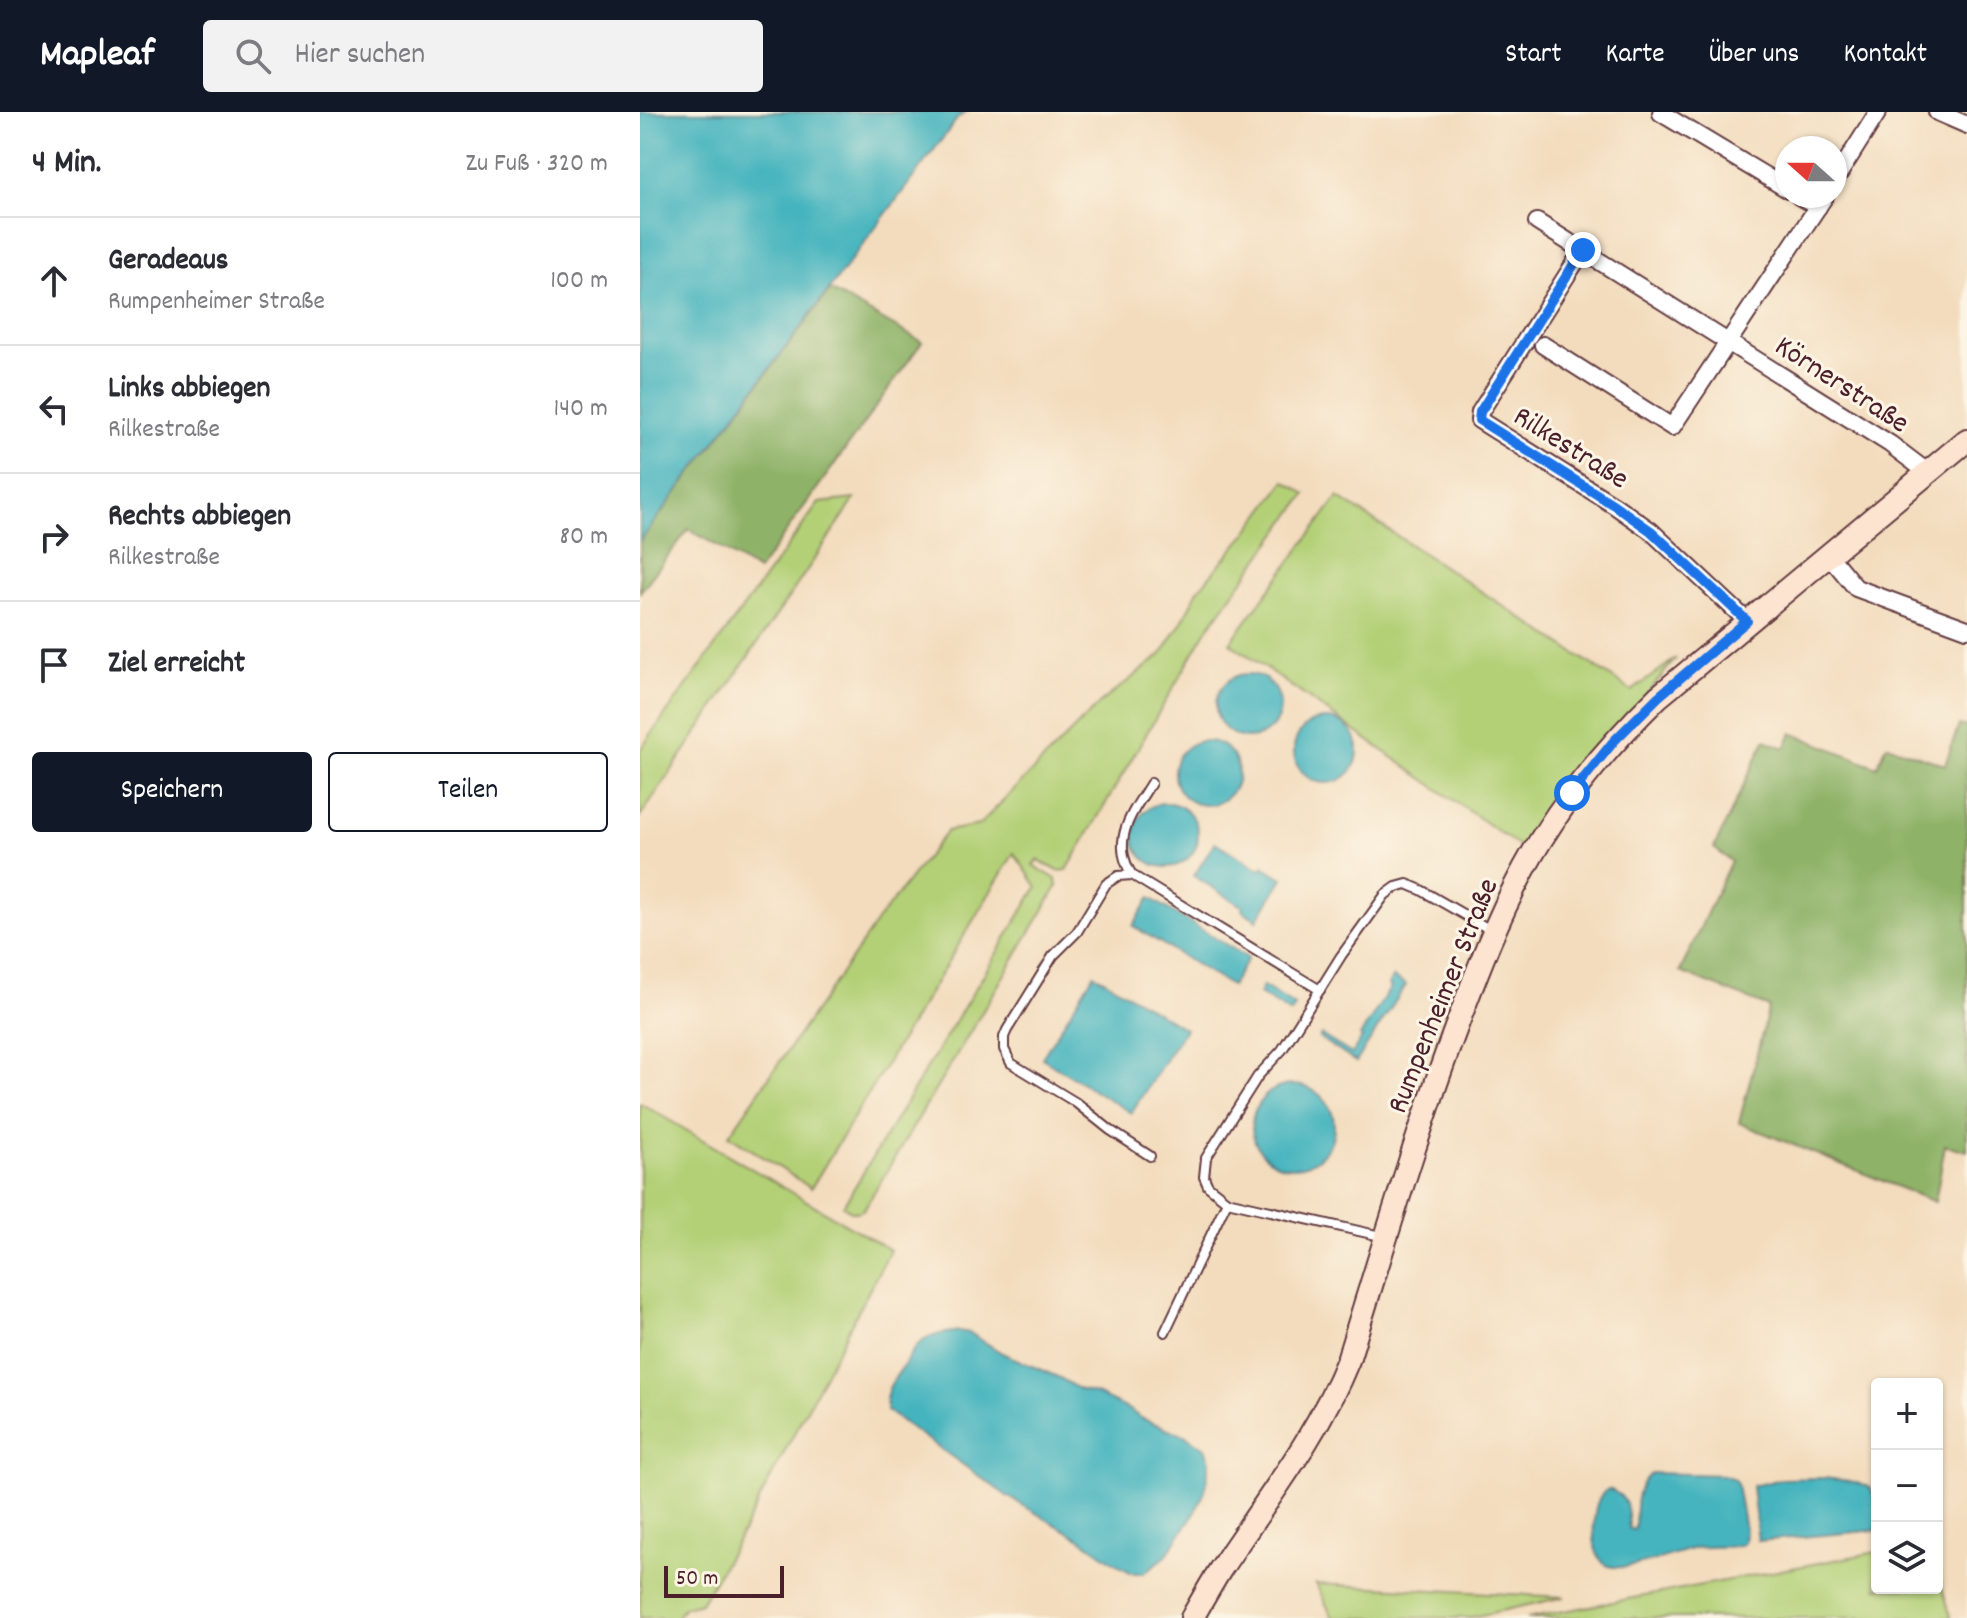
<!DOCTYPE html>
<html lang="de">
<head>
<meta charset="utf-8">
<style>
	body { margin:0; font-family:Dekko,sans-serif; background:#f2f2f3; color:#2b2b33 }
	.controls { position:absolute; right:24px; bottom:24px; display:grid; overflow:hidden; border-radius:8px; box-shadow:0 2px 6px #0004 }
	.controls button { width:72px; height:72px; display:grid; place-items:center; padding:0; border:0; border-bottom:2px solid #e1e1e2; background:#fff; color:#2b2b33; font:40px sans-serif }
	.compass { position:absolute; left:1135px; top:24px; width:72px; height:72px; border-radius:50%; background:#fff; box-shadow:0 2px 6px #0004; rotate:291deg }
	.scale { position:absolute; left:24px; bottom:20px; width:120px; box-sizing:border-box; padding-left:8px; border:4px solid #4a1f2b; border-top:0; font-size:22px; line-height:28px; white-space:nowrap; color:#4a1f2b; -webkit-text-stroke:6px #fcf5e5; paint-order:stroke }
	.stop { position:absolute; width:24px; height:24px; margin:-18px; border:6px solid #1a73e8; border-radius:50%; background:#fff }
	.stop.end { background:#1a73e8; border-color:#fff; box-shadow:0 2px 8px #0008 }
	.list { margin:0; padding:0; list-style:none }
	h2 { display:flex; justify-content:space-between; align-items:center; height:104px; margin:0; padding:0 32px; font-size:34px }
	h2 small { font-size:26px; font-weight:400; color:#7c7c81 }
	.list li { display:grid; grid-template-columns:52px 1fr auto; gap:24px; align-items:center; box-sizing:border-box; height:128px; padding:0 32px; border-top:2px solid #e1e1e2 }
	.list b { display:block; font-size:30px; white-space:nowrap }
	.list p { margin:0; font-size:26px; white-space:nowrap; color:#7c7c81 }
	.list em { font-size:26px; font-style:normal; color:#7c7c81 }
	.actions { display:flex; gap:16px; padding:24px 32px }
	.actions a { flex:1; padding:18px 0; border:2px solid #111827; border-radius:8px; text-align:center; font-size:28px; color:#111827 }
	.actions .main { background:#111827; color:#fff }
	.icon { flex:none; width:44px; height:44px; fill:none; stroke:currentColor; stroke-width:2; stroke-linecap:round; stroke-linejoin:round }
	.map { position:relative; flex:none; width:1327px; height:1506px; overflow:hidden }
	header { display:flex; align-items:center; gap:48px; box-sizing:border-box; height:112px; padding:0 40px; background:#111827; color:#fff }
	header strong { font-size:38px }
	nav { display:flex; gap:44px; margin-inline-start:auto; font-size:28px }
	.search { width:560px; height:72px; background:#f2f2f3; display:flex; align-items:center; gap:20px; box-sizing:border-box; padding:0 28px; border-radius:8px; color:#7c7c81; font-size:30px }
	main { display:flex }
	aside { flex:1; background:#fff }
	.map>svg:first-child { display:block }
</style>
</head>
<body>
<header>
<strong>Mapleaf</strong>
<div class="search"><svg class="icon" aria-label="search" viewBox="0 0 24 24"><circle cx="10" cy="10" r="6"/><path d="M15 15l6 6"/></svg>Hier suchen</div>
<nav><a>Start</a><a>Karte</a><a>Über uns</a><a>Kontakt</a></nav>
</header>
<main>
<aside>
<h2>4 Min.<small>Zu Fuß · 320 m</small></h2>
<ul class="list">
<li><svg class="icon" aria-label="ahead" viewBox="0 0 24 24"><path d="M12 20V5M6 11l6-6 6 6"/></svg><div><b>Geradeaus</b><p>Rumpenheimer Straße</p></div><em>100 m</em></li>
<li><svg class="icon" aria-label="left" viewBox="0 0 24 24"><path d="M17 20v-9H6M10 6l-5 5 5 5"/></svg><div><b>Links abbiegen</b><p>Rilkestraße</p></div><em>140 m</em></li>
<li><svg class="icon" aria-label="right" viewBox="0 0 24 24"><path d="M7 20v-9h11M14 6l5 5-5 5"/></svg><div><b>Rechts abbiegen</b><p>Rilkestraße</p></div><em>80 m</em></li>
<li><svg class="icon" aria-label="arrive" viewBox="0 0 24 24"><path d="M6 21V4h12l-3 4 3 4H6"/></svg><div><b>Ziel erreicht</b></div></li>
</ul>
<div class="actions"><a class="main">Speichern</a><a>Teilen</a></div>
</aside>
<div class="map">
<svg width="1327" height="1506" viewBox="0 0 1327 1506">
	<rect width="100%" height="100%" fill="#fcf5e5"/>
	<filter id="ink" filterUnits="userSpaceOnUse"><feTurbulence type="fractalNoise" baseFrequency=".0125" numOctaves="2"/><feDisplacementMap in="SourceGraphic" scale="16" xChannelSelector="R" yChannelSelector="G"/><feConvolveMatrix kernelMatrix="1 2 1 2 8 2 1 2 1" color-interpolation-filters="sRGB"/></filter>
	<filter id="wash" filterUnits="userSpaceOnUse"><feTurbulence type="fractalNoise" baseFrequency=".006" numOctaves="4" result="noise"/><feDisplacementMap in="SourceGraphic" scale="32" xChannelSelector="R" yChannelSelector="G"/><feGaussianBlur stdDeviation="1.8" result="paint"/><feColorMatrix in="noise" values="0 0 0 0 0 0 0 0 0 0 0 0 0 0 0 0 0 1.4 0 .05"/><feComposite in="paint" operator="in"/></filter>
	<g filter="url(#wash)">
		<rect width="100%" height="100%" fill="#f3dcbd"/>
		<g fill="#b3d077" stroke="#7e7851" stroke-width="2">
			<path d="M645 369 666 382 568 516 427 758 418 759 398 748 393 753 416 767 417 775 224 1097C215 1103 211 1099 203 1094L397 775 374 741 171 1076 89 1023 238 808 307 719 339 713 460 591 521 543 543 508 558 478 605 423Z"/>
			<polygon points="698,385 992,579 1036,546 883,737 590,531"/>
			<polygon points="215,387 0,705 0,638 179,391"/>
			<polygon points="0,991 250,1138 103,1419 61,1491 44,1495 36,1506 0,1506"/>
			<polygon points="1237,1440 1237,1476 1297,1476 1297,1457 1311,1506 887,1506"/>
			<polygon points="676,1472 925,1485 828,1506 693,1506"/>
		</g>
		<g fill="#8eb268" stroke="#6c684a" stroke-width="2">
			<polygon points="190,178 282,230 118,459 49,417 0,480 0,429"/>
			<polygon points="1319,613 1327,615 1327,1039 1305,1033 1295,1090 1099,1011 1129,895 1040,860 1091,749 1074,736 1125,628 1145,636 1152,621 1237,655 1247,633 1305,653"/>
		</g>
		<g fill="#45b4be" stroke="#486a74" stroke-width="2">
			<polygon points="0,0 326,0 318,6 0,429"/>
			<circle cx="608" cy="594" r="32"/>
			<circle cx="686" cy="639" r="32"/>
			<circle cx="566" cy="661" r="32"/>
			<circle cx="526" cy="723" r="32"/>
			<polygon points="575,730 620,758 623,754 643,766 617,808 602,798 603,795 554,764"/>
			<polygon points="510,786 608,846 591,874 493,814"/>
			<polygon points="454,862 545,917 491,1001 402,946"/>
			<polygon points="753,865 766,873 716,950 679,926 681,923 712,942 722,926 720,924 751,875 748,873"/>
			<polygon points="623,874 655,894 651,901 619,882"/>
			<circle cx="653" cy="1014" r="41"/>
			<path d="M319 1219 330 1221 362 1241 420 1266 440 1278 456 1282 488 1297 501 1306 546 1324 565 1336 570 1349 564 1382 554 1402 525 1445 504 1461H492L481 1455 442 1428 367 1384 247 1299C242 1280 254 1268 264 1253 270 1244 273 1235 283 1229 293 1222 307 1221 319 1219Z"/>
			<path d="M1012 1361 1084 1363 1094 1367 1097 1372 1105 1418 1104 1431C1095 1437 1069 1433 1055 1436 1034 1441 989 1460 969 1454 954 1450 953 1423 954 1410 955 1397 957 1384 968 1377 988 1383 988 1397 989 1416L993 1418 995 1416C996 1397 994 1372 1012 1361Z"/>
			<polygon points="1184,1366 1210,1369 1230,1375 1237,1389 1237,1418 1118,1429 1112,1374 1142,1367"/>
		</g>
	</g>
	<g filter="url(#ink)">
		<g fill="none" stroke-linecap="round" stroke-linejoin="round">
			<g stroke="#633b41" stroke-width="12">
				<g id="lane">
					<path d="M492 763C470 728 492 701 511 671"/>
					<polyline points="510,1044 470,1018 435,990 371,951 364,937 364,925 367,918 413,844 437,820 466,772 478,764 492,763 680,878"/>
					<polyline points="745,1125 587,1089 568,1074 564,1065 566,1046 618,964 642,938 701,844 745,783 756,775 767,772 781,778 854,820"/>
					<polyline points="525,1220 587,1089"/>
				</g>
			</g>
			<g stroke="#633b41" stroke-width="20">
				<g id="street">
					<polyline points="1297,0 1327,13"/>
					<polyline points="1021,1 1147,77"/>
					<polyline points="1195,68 1238,0"/>
					<polyline points="1159,84 1178,95"/>
					<polyline points="897,110 1250,332 1287,360"/>
					<polyline points="943,138 840,300 839,308 974,393 1011,419 1107,509"/>
					<polyline points="903,233 1032,315 1185,84"/>
					<polyline points="1188,442 1216,476 1327,517"/>
				</g>
			</g>
			<g stroke="#633b41" stroke-width="26">
				<path id="secondary" d="M552 1506C561 1490 570 1474 580 1458 626 1388 676 1327 708 1248 743 1136 776 1023 817 913 837 860 857 807 884 757 919 692 966 636 1018 585L1327 328"/>
			</g>
			<use href="#lane" stroke="#fff" stroke-width="8"/>
			<use href="#street" stroke="#fff" stroke-width="16"/>
			<use href="#secondary" stroke="#fde4d1" stroke-width="22"/>
		</g>
	</g>
	<g fill="none" stroke-linecap="round" stroke-linejoin="round" filter="url(#ink)">
		<polyline stroke="#1a73e8" stroke-width="10" points="932,681 974,629 1018,585 1107,509 1011,419 974,393 839,308 840,300 943,138"/>
	</g>
	<g text-anchor="middle" stroke-width="6" stroke-linejoin="round" paint-order="stroke">
		<g font-size="30" fill="#4a1f2b" stroke="#fcf5e5">
			<text transform="translate(1203 271) rotate(33)" y="10">Körnerstraße</text>
			<text transform="translate(932 334) rotate(32)" y="10">Rilkestraße</text>
			<text transform="translate(801 883) rotate(-68)" y="10">Rumpenheimer Straße</text>
		</g>
	</g>
</svg>
<div class="controls">
<button>+</button>
<button>−</button>
<button><svg class="icon" aria-label="layers" viewBox="0 0 24 24"><path d="M12 4l9 5-9 5-9-5zM3 14l9 5 9-5"/></svg></button>
</div>
<svg class="compass" viewBox="-18 -18 36 36"><path d="M0-13l5 13h-10z" fill="#e53935"/><path d="M0 13l5-13h-10z" fill="#7c7c81"/></svg>
<div class="scale">50 m</div>
<div class="stop" style="left:932px;top:681px"></div>
<div class="stop end" style="left:943px;top:138px"></div>
</div>
</main>
</body>
</html>
